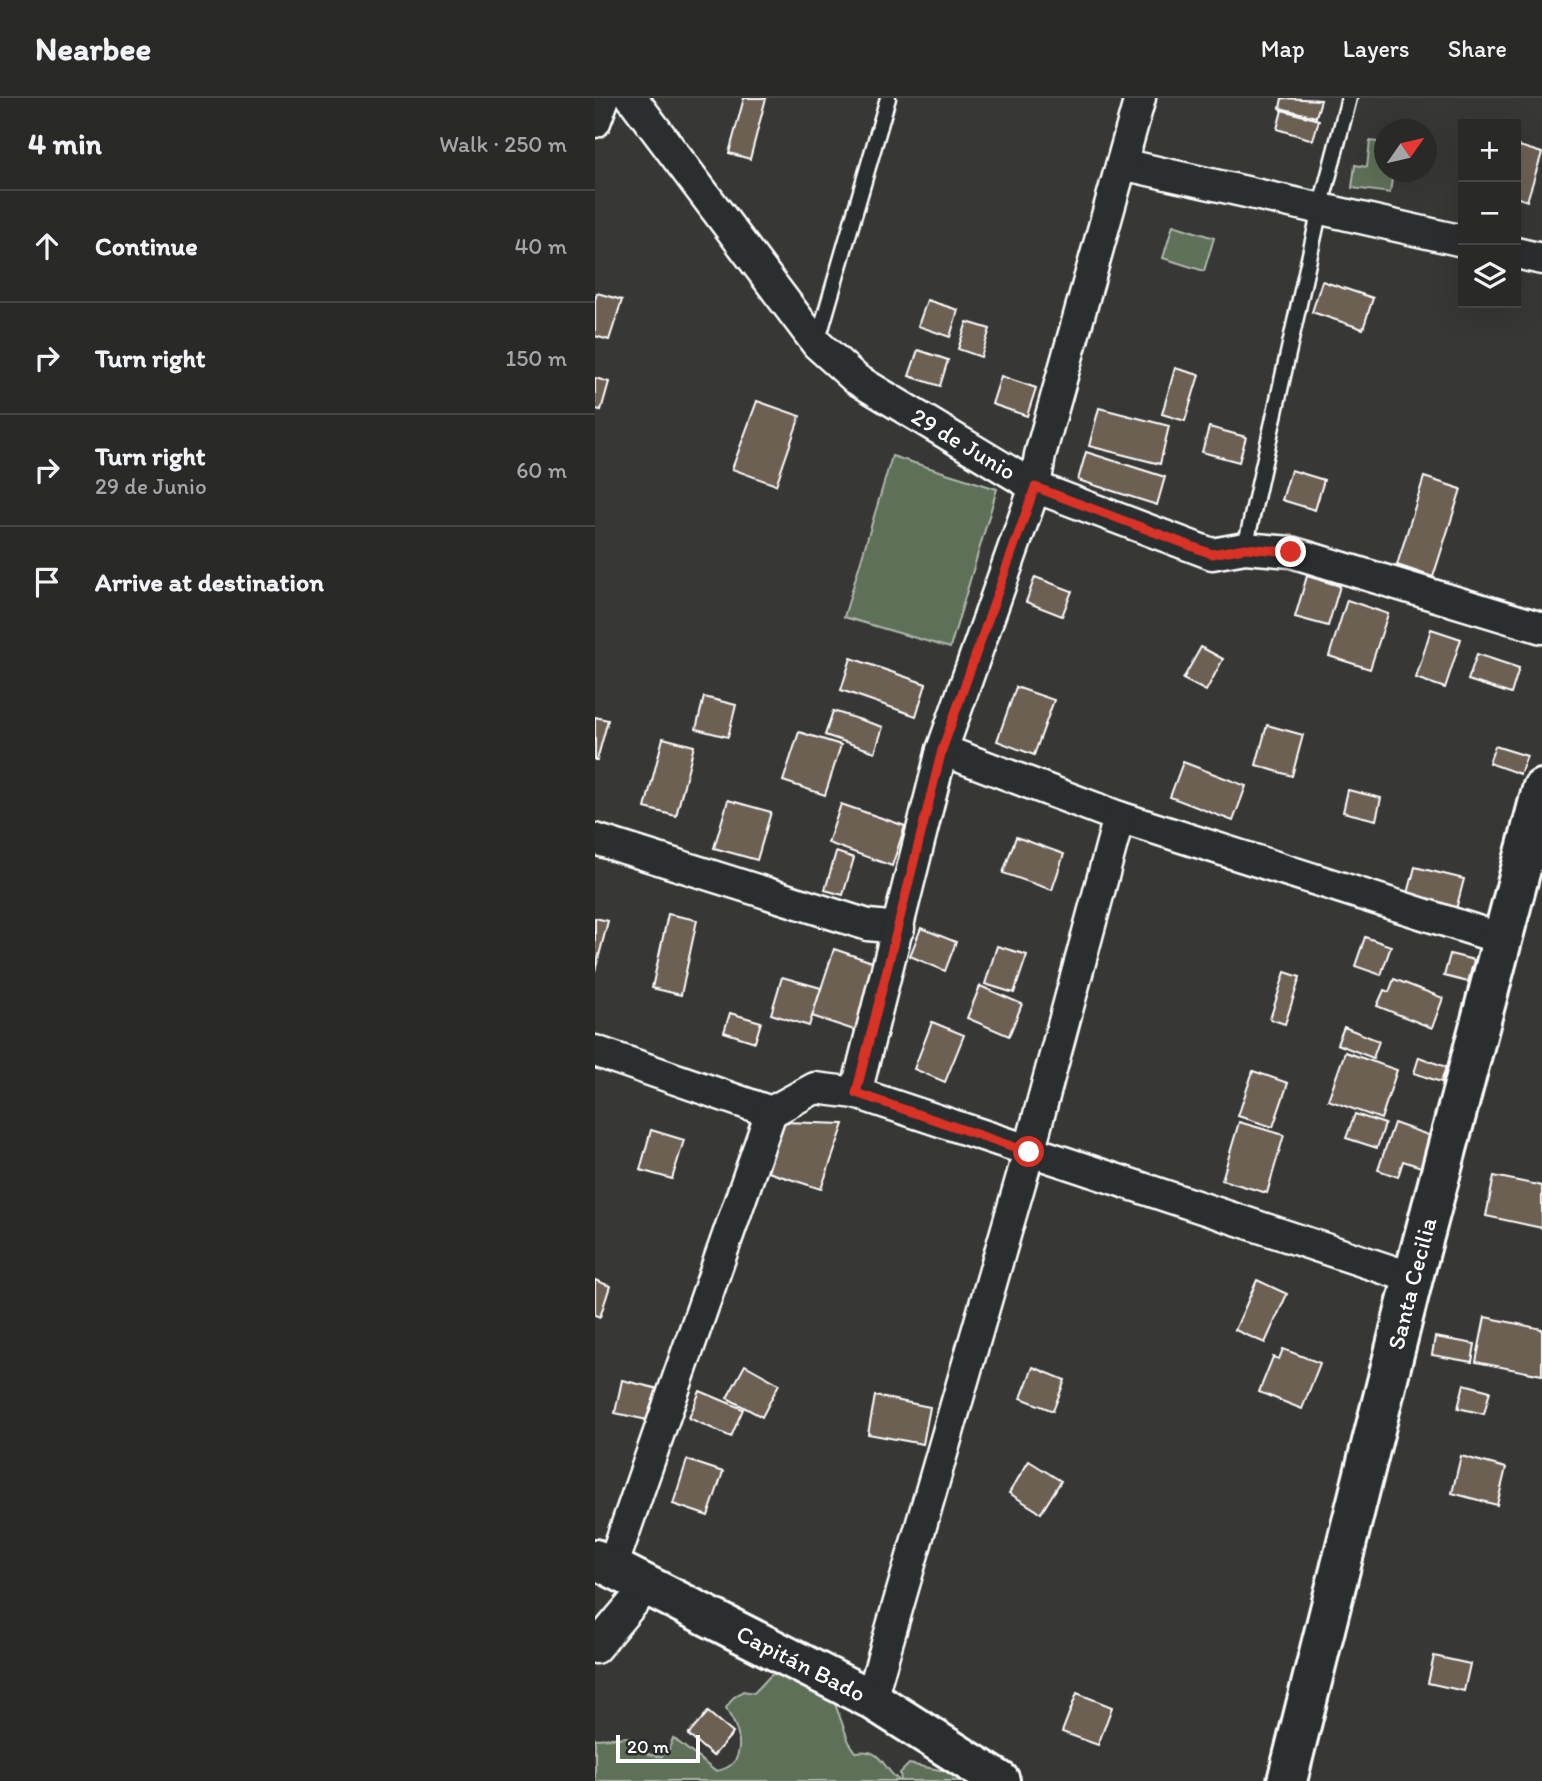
<!DOCTYPE html>
<html lang="en">
<head>
<meta charset="utf-8">
<style>
	body { margin:0; font-family:Itim,sans-serif; background:#353534; color:#f1f3f6 }
	.controls { position:absolute; right:21px; top:21px; display:grid; overflow:hidden; border-radius:0px; box-shadow:0 7px 28px #0002 }
	.controls button { width:63px; height:63px; display:grid; place-items:center; padding:0; border:0; border-bottom:2px solid #454545; background:#292928; color:#f1f3f6; font:35px sans-serif }
	.compass { position:absolute; left:779px; top:21px; width:63px; height:63px; border-radius:50%; background:#292928; box-shadow:0 7px 28px #0002; rotate:56deg }
	.scale { position:absolute; left:21px; bottom:18px; width:84px; box-sizing:border-box; padding-left:7px; border:4px solid #fff; border-top:0; font-size:19px; line-height:24px; white-space:nowrap; color:#fff; -webkit-text-stroke:5px #2a2d2e; paint-order:stroke }
	.stop { position:absolute; width:21px; height:21px; margin:-16px; border:5px solid #d93025; border-radius:50%; background:#fff }
	.stop.end { background:#d93025; border-color:#fff; box-shadow:0 2px 7px #0008 }
	.list { margin:0; padding:0; list-style:none }
	h2 { display:flex; justify-content:space-between; align-items:center; height:91px; margin:0; padding:0 28px; font-size:30px }
	h2 small { font-size:23px; font-weight:400; color:#a5a6a8 }
	.list li { display:grid; grid-template-columns:46px 1fr auto; gap:21px; align-items:center; box-sizing:border-box; height:112px; padding:0 28px; border-top:2px solid #454545 }
	.list b { display:block; font-size:26px; white-space:nowrap }
	.list p { margin:0; font-size:23px; white-space:nowrap; color:#a5a6a8 }
	.list em { font-size:23px; font-style:normal; color:#a5a6a8 }
	.icon { flex:none; width:38px; height:38px; fill:none; stroke:currentColor; stroke-width:2; stroke-linecap:round; stroke-linejoin:round }
	.map { position:relative; flex:none; width:947px; height:1683px; overflow:hidden }
	header { display:flex; align-items:center; gap:42px; box-sizing:border-box; height:98px; padding:0 35px; background:#292928; border-bottom:2px solid #454545 }
	header strong { font-size:33px }
	nav { display:flex; gap:38px; margin-inline-start:auto; font-size:24px }
	main { display:flex }
	aside { flex:1; background:#292928 }
	.map>svg:first-child { display:block }
</style>
</head>
<body>
<header>
<strong>Nearbee</strong>
<nav><a>Map</a><a>Layers</a><a>Share</a></nav>
</header>
<main>
<aside>
<h2>4 min<small>Walk · 250 m</small></h2>
<ul class="list">
<li><svg class="icon" aria-label="ahead" viewBox="0 0 24 24"><path d="M12 20V5M6 11l6-6 6 6"/></svg><div><b>Continue</b></div><em>40 m</em></li>
<li><svg class="icon" aria-label="right" viewBox="0 0 24 24"><path d="M7 20v-9h11M14 6l5 5-5 5"/></svg><div><b>Turn right</b></div><em>150 m</em></li>
<li><svg class="icon" aria-label="right" viewBox="0 0 24 24"><path d="M7 20v-9h11M14 6l5 5-5 5"/></svg><div><b>Turn right</b><p>29 de Junio</p></div><em>60 m</em></li>
<li><svg class="icon" aria-label="arrive" viewBox="0 0 24 24"><path d="M6 21V4h12l-3 4 3 4H6"/></svg><div><b>Arrive at destination</b></div></li>
</ul>
</aside>
<div class="map">
<svg width="947" height="1683" viewBox="0 0 947 1683">
	<rect width="100%" height="100%" fill="#373735"/>
	<filter id="ink" filterUnits="userSpaceOnUse"><feTurbulence type="fractalNoise" baseFrequency=".0143" numOctaves="2"/><feDisplacementMap in="SourceGraphic" scale="14" xChannelSelector="R" yChannelSelector="G"/><feConvolveMatrix kernelMatrix="1 2 1 2 8 2 1 2 1" color-interpolation-filters="sRGB"/></filter>
	<g filter="url(#ink)">
		<g fill="#5e7059" stroke="#aeb8ac" stroke-width="2">
			<polygon points="775,43 789,45 790,74 798,74 795,95 757,90 760,67 772,69"/>
			<polygon points="578,127 619,140 609,173 568,160"/>
			<polygon points="297,358 402,391 355,550 249,519"/>
			<path d="M184 1572 236 1595 254 1644 261 1654C289 1650 286 1670 305 1683H0V1641L34 1639 53 1656 66 1659 74 1651 78 1640 120 1673C144 1670 148 1651 141 1630 139 1623 134 1617 131 1610L138 1600 148 1593 159 1595 175 1578Z"/>
			<polygon points="314,1666 345,1672 357,1672 385,1683 306,1683 305,1675"/>
		</g>
		<g fill="#6c6053" stroke="#fff" stroke-width="2">
			<polygon points="149,0 171,0 155,61 134,55"/>
			<polygon points="687,0 726,2 721,19 685,10"/>
			<polygon points="687,12 724,22 718,42 682,31"/>
			<polygon points="921,47 947,55 932,103 921,99"/>
			<polygon points="727,183 778,200 768,231 717,214"/>
			<polygon points="2,195 27,202 14,242 0,238 0,202"/>
			<polygon points="332,202 363,212 355,239 323,228"/>
			<polygon points="372,224 395,231 386,259 363,251"/>
			<polygon points="323,252 353,262 345,288 314,278"/>
			<polygon points="580,270 604,277 590,323 567,316"/>
			<polygon points="406,278 441,290 432,318 397,306"/>
			<polygon points="0,280 14,284 6,312 0,311"/>
			<polygon points="162,303 205,318 181,387 137,371"/>
			<polygon points="504,310 574,328 565,366 494,348"/>
			<polygon points="614,329 651,339 644,364 607,354"/>
			<polygon points="491,354 570,379 562,407 483,382"/>
			<polygon points="696,372 729,382 720,412 687,402"/>
			<polygon points="829,379 866,391 838,479 802,467"/>
			<polygon points="712,478 745,488 733,528 700,519"/>
			<polygon points="440,479 477,493 467,518 431,504"/>
			<polygon points="752,502 793,516 775,571 734,558"/>
			<polygon points="836,531 866,541 850,590 821,580"/>
			<polygon points="606,549 628,561 611,593 588,581"/>
			<polygon points="882,556 924,570 916,596 873,582"/>
			<polygon points="256,560 331,586 321,618 246,592"/>
			<polygon points="421,589 459,602 439,657 402,643"/>
			<polygon points="109,599 141,607 133,639 101,631"/>
			<polygon points="238,613 288,629 280,654 230,637"/>
			<polygon points="0,619 13,622 2,662 0,662"/>
			<polygon points="672,627 708,637 697,678 661,667"/>
			<polygon points="204,634 246,647 230,697 188,683"/>
			<polygon points="68,640 99,648 81,718 50,710"/>
			<polygon points="900,648 932,658 925,676 894,665"/>
			<polygon points="588,664 651,688 638,723 575,699"/>
			<polygon points="753,692 786,700 781,722 748,714"/>
			<polygon points="133,702 176,714 162,762 119,750"/>
			<polygon points="246,706 310,728 297,768 233,745"/>
			<polygon points="421,739 469,756 457,792 408,775"/>
			<polygon points="241,754 259,760 248,797 230,792"/>
			<polygon points="820,769 869,781 859,819 810,807"/>
			<polygon points="73,816 102,822 86,897 57,890"/>
			<polygon points="0,820 13,823 0,873"/>
			<polygon points="326,830 361,844 350,873 315,858"/>
			<polygon points="770,839 796,848 786,877 760,868"/>
			<polygon points="402,848 432,857 419,895 390,886"/>
			<polygon points="239,851 289,868 268,935 217,918"/>
			<polygon points="855,856 879,862 873,884 849,878"/>
			<polygon points="690,874 705,879 690,926 675,921"/>
			<polygon points="187,879 226,890 214,928 176,916"/>
			<polygon points="799,881 848,900 837,930 782,908 789,892 794,894"/>
			<polygon points="385,888 427,906 414,938 372,920"/>
			<polygon points="135,915 166,924 160,944 129,934"/>
			<polygon points="337,924 369,937 350,984 319,971"/>
			<polygon points="749,929 784,943 778,960 742,946"/>
			<polygon points="750,954 802,972 786,1021 733,1002"/>
			<polygon points="824,959 851,969 846,984 819,975"/>
			<polygon points="658,973 693,985 678,1029 643,1018"/>
			<polygon points="760,1016 790,1026 782,1050 751,1040"/>
			<polygon points="189,1024 249,1026 226,1091 173,1074"/>
			<polygon points="644,1024 689,1037 672,1095 627,1082"/>
			<polygon points="799,1025 842,1040 832,1071 808,1063 803,1079 783,1072"/>
			<polygon points="56,1032 89,1042 77,1081 45,1072"/>
			<polygon points="899,1078 947,1088 947,1130 891,1118"/>
			<polygon points="0,1182 15,1188 5,1219 0,1217"/>
			<polygon points="662,1182 692,1196 670,1245 640,1232"/>
			<polygon points="890,1219 947,1231 947,1277 881,1264"/>
			<polygon points="840,1239 880,1246 877,1264 837,1257"/>
			<polygon points="688,1251 725,1265 707,1311 664,1294 678,1259 684,1261"/>
			<polygon points="150,1267 184,1286 167,1319 132,1300"/>
			<polygon points="438,1269 470,1282 458,1313 426,1300"/>
			<polygon points="27,1282 64,1291 57,1323 20,1315"/>
			<polygon points="869,1286 895,1293 889,1316 863,1310"/>
			<polygon points="105,1293 148,1311 136,1339 94,1320"/>
			<polygon points="280,1298 335,1309 328,1346 273,1336"/>
			<polygon points="866,1358 911,1370 902,1407 857,1395"/>
			<polygon points="92,1362 128,1374 113,1418 78,1406"/>
			<polygon points="434,1363 466,1383 446,1415 414,1395"/>
			<polygon points="839,1558 875,1566 869,1593 833,1585"/>
			<polygon points="482,1595 517,1609 503,1647 467,1634"/>
			<polygon points="113,1614 138,1635 118,1658 93,1637"/>
		</g>
		<g fill="none" stroke-linecap="round" stroke-linejoin="round">
			<g stroke="#fff" stroke-width="19">
				<g id="lane">
					<polyline points="222,245 293,0"/>
					<polyline points="650,450 725,111 754,0"/>
				</g>
			</g>
			<g stroke="#fff" stroke-width="35">
				<g id="street">
					<path id="s1" d="M37 0 222 246 261 281 440 389 617 456 650 450 696 454 947 530"/>
					<polyline points="0,24 9,0"/>
					<polyline points="527,66 868,143"/>
					<polyline points="921,155 947,161"/>
					<polyline points="347,652 524,719 907,841"/>
					<polyline points="0,741 273,827 304,830"/>
					<polyline points="0,953 176,1014"/>
					<polyline points="261,995 347,652 440,389 445,357 545,0"/>
					<polyline points="17,1469 176,1014 220,990 261,995 818,1180"/>
					<polyline points="0,1550 53,1487"/>
					<polyline points="276,1601 434,1054 524,719"/>
				</g>
			</g>
			<g stroke="#fff" stroke-width="44">
				<g id="secondary">
					<path id="s2" d="M0 1461 276 1601 405 1683"/>
					<path id="s3" d="M692 1683 818 1180 947 691"/>
				</g>
			</g>
			<use href="#lane" stroke="#2a2d2e" stroke-width="14"/>
			<use href="#street" stroke="#2a2d2e" stroke-width="30"/>
			<use href="#secondary" stroke="#2a2d2e" stroke-width="38"/>
		</g>
	</g>
	<g fill="none" stroke-linecap="round" stroke-linejoin="round" filter="url(#ink)">
		<polyline stroke="#d93025" stroke-width="9" points="434,1054 261,995 347,652 440,389 617,456 650,450 696,454"/>
	</g>
	<g text-anchor="middle" stroke-width="6" stroke-linejoin="round" paint-order="stroke">
		<g font-size="24" fill="#fff" stroke="#2a2d2e">
			<text dy="8" stroke="none"><textPath href="#s1" startOffset="486">29 de Junio</textPath></text>
			<text dy="8" stroke="none"><textPath href="#s3" startOffset="513">Santa Cecilia</textPath></text>
			<text dy="8" stroke="none"><textPath href="#s2" startOffset="231">Capitán Bado</textPath></text>
		</g>
	</g>
</svg>
<div class="controls">
<button>+</button>
<button>−</button>
<button><svg class="icon" aria-label="layers" viewBox="0 0 24 24"><path d="M12 4l9 5-9 5-9-5zM3 14l9 5 9-5"/></svg></button>
</div>
<svg class="compass" viewBox="-18 -18 36 36"><path d="M0-13l5 13h-10z" fill="#e53935"/><path d="M0 13l5-13h-10z" fill="#a5a6a8"/></svg>
<div class="scale">20 m</div>
<div class="stop" style="left:434px;top:1054px"></div>
<div class="stop end" style="left:696px;top:454px"></div>
</div>
</main>
</body>
</html>
